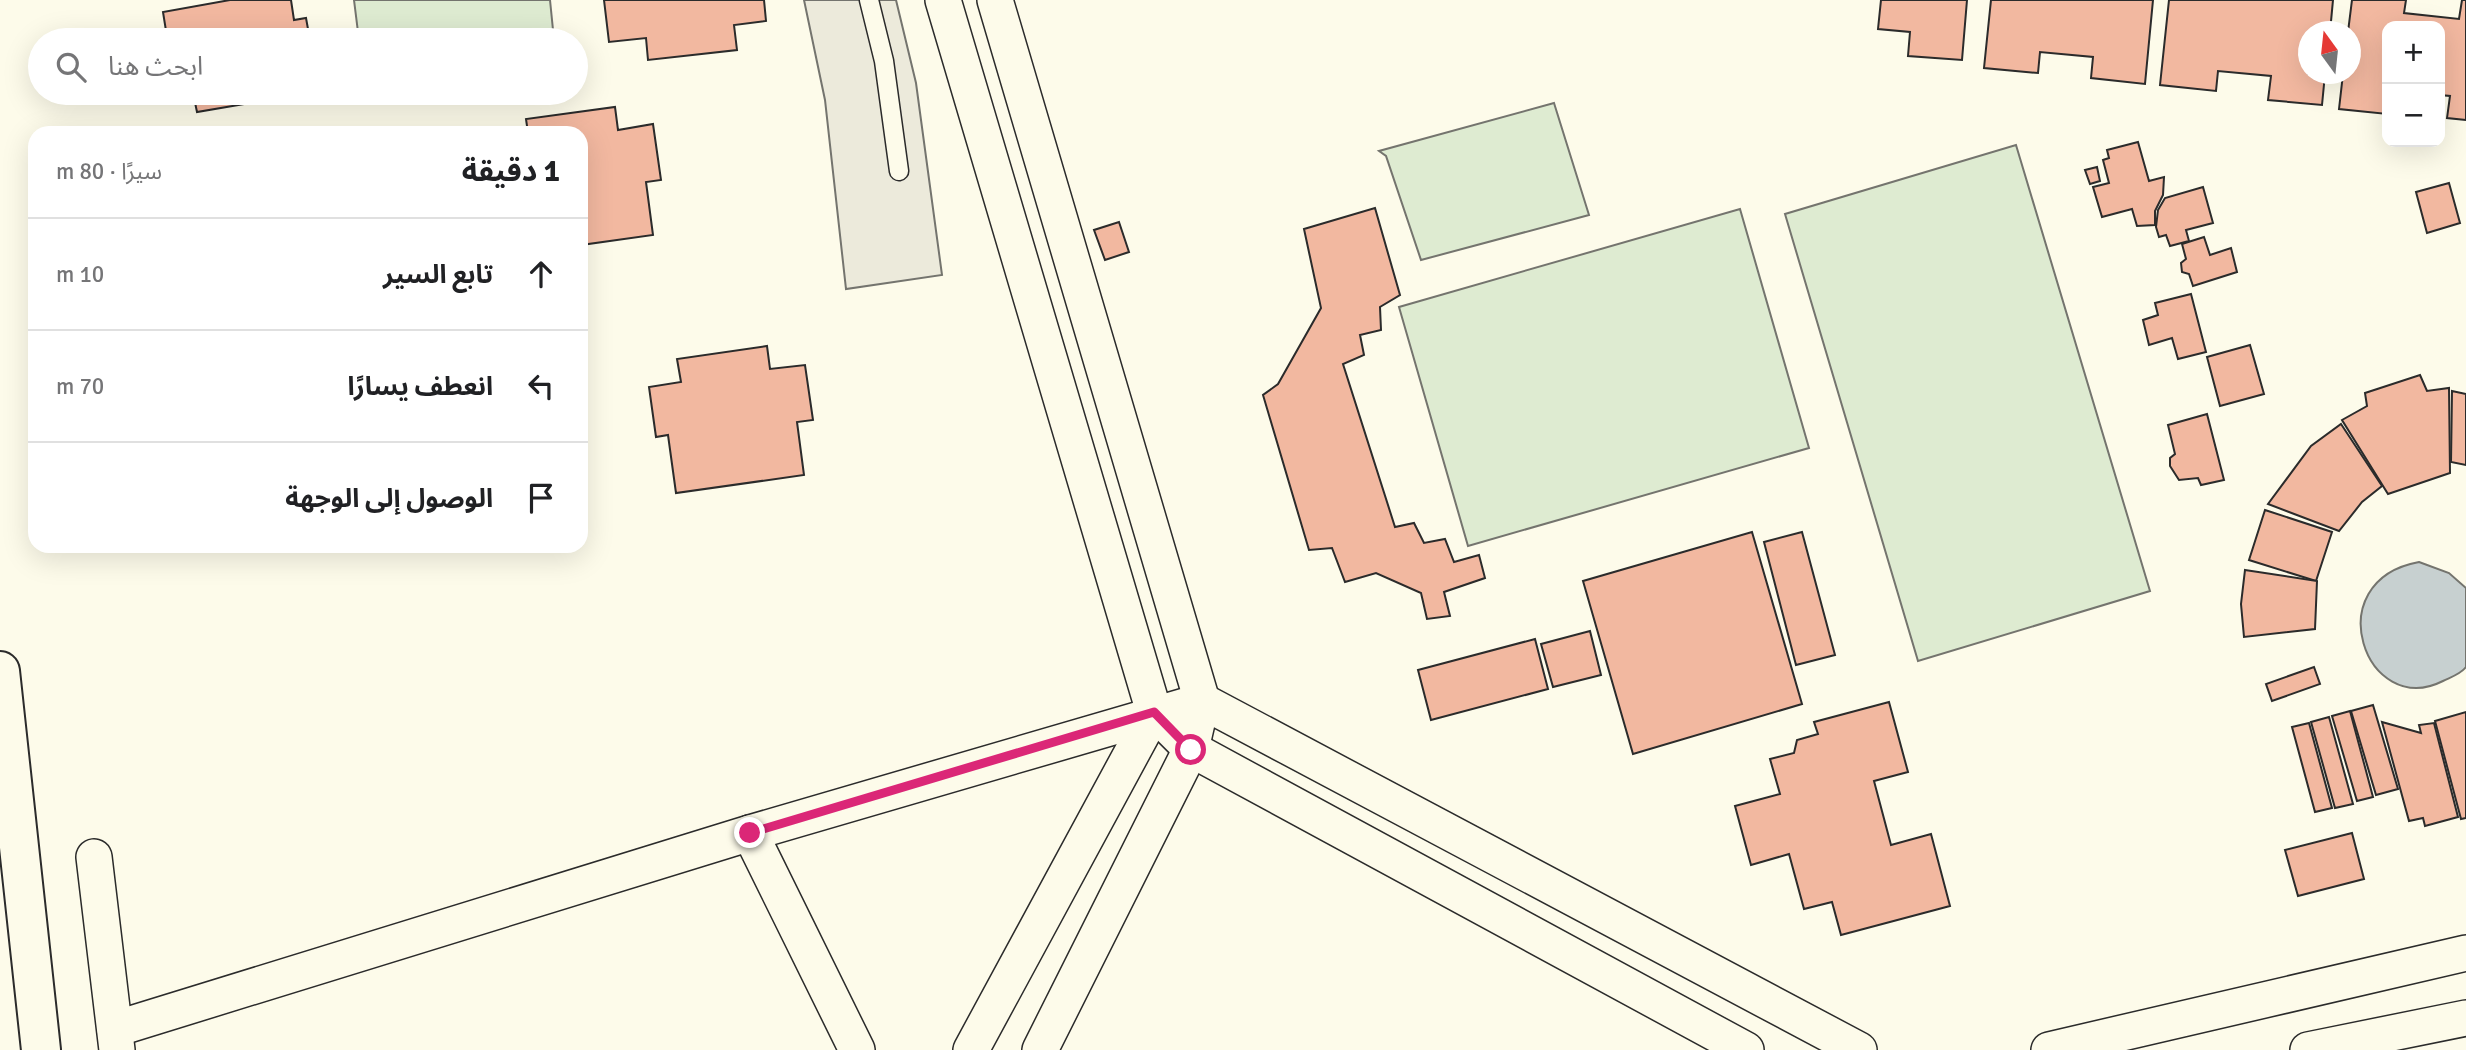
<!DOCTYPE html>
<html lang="ar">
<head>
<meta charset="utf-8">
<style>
	body { margin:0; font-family:Signika,"Noto Sans Arabic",sans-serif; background:#f6f6f6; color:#202124; direction:rtl }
	.controls { position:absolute; right:21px; top:21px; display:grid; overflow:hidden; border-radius:14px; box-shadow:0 7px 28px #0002 }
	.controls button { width:63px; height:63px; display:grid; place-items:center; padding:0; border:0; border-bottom:2px solid #e0e0e0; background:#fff; color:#202124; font:35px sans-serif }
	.compass { position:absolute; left:2298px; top:21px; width:63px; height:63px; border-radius:50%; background:#fff; box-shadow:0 7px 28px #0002; rotate:345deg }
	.stop { position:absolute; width:21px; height:21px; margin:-16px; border:5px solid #db2777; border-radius:50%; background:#fff }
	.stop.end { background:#db2777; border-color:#fff; box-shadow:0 2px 7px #0008 }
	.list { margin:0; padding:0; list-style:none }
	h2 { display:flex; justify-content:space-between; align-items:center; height:91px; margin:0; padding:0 28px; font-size:30px }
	h2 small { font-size:23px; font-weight:400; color:#757577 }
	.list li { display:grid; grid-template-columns:46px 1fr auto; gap:21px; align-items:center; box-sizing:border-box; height:112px; padding:0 28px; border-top:2px solid #e0e0e0 }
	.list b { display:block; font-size:26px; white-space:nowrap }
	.list em { font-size:23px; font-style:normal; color:#757577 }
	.icon { flex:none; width:38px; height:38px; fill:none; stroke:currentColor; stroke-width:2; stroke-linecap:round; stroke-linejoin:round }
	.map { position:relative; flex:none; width:2466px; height:1050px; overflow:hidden; direction:ltr }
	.search { position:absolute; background:#fff; box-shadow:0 7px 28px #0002; left:28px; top:28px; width:560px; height:77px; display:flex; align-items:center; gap:18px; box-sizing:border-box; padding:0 24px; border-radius:38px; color:#757577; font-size:26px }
	.panel { position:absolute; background:#fff; box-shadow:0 7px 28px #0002; left:28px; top:126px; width:560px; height:427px; border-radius:21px; direction:rtl }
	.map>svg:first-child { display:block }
</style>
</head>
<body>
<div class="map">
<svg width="2466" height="1050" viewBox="0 0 2466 1050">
	<rect width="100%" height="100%" fill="#fdfbea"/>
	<g fill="#deebd1" stroke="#74746e" stroke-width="2">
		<polygon points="354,0 550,0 554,40 359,40"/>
		<polygon points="1554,103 1589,215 1421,260 1386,156 1379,151"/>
		<polygon points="2016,145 2150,591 1918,661 1785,214"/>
		<polygon points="1740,209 1809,448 1468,546 1399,307"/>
	</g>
	<polygon fill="#eceadb" stroke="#74746e" stroke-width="2" points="804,0 896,0 916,83 942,275 846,289 825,100"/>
	<path fill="#c7d0d0" stroke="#74746e" stroke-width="2" d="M2419 562 2449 573 2466 588V667C2461 674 2451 677 2443 681 2366 720 2316 581 2419 562Z"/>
	<g fill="#f2b8a0" stroke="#2b2b2b" stroke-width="2">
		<polygon points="230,0 291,0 294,20 306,18 310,40 152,40 167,37 163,12"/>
		<polygon points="604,0 764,0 766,21 734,25 737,50 648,60 646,38 609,42"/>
		<polygon points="1881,0 1967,0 1962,60 1908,56 1910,32 1878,29"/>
		<polygon points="1991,0 2153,0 2145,84 2091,78 2093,57 2040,52 2038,73 1984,68"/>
		<polygon points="2169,0 2333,0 2330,32 2308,32 2308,74 2325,74 2322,105 2268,100 2271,76 2218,71 2216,91 2160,85"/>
		<polygon points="2352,0 2406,0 2404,13 2459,19 2462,0 2466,0 2466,120 2447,118 2450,96 2440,95 2440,26 2387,26 2387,114 2339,109 2343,74 2350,74 2350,32 2348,32"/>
		<polygon points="160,93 186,93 161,97"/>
		<polygon points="193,93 285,93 286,97 197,112"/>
		<polygon points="615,107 618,130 653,124 661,180 646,182 653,235 581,245 581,133 528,133 526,119"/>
		<polygon points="2138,142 2149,181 2164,177 2163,195 2155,211 2155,225 2137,226 2132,209 2102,217 2093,187 2109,183 2103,160 2109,158 2107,150"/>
		<polygon points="2097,167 2100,181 2090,184 2085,170"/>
		<polygon points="2449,183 2460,223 2427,233 2416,192"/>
		<polygon points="2203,187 2213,223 2186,230 2189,241 2170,246 2166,235 2159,237 2156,227 2158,210 2165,198"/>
		<polygon points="1375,208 1400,295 1380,307 1381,330 1360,335 1364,355 1343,364 1395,527 1414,523 1424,543 1445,539 1454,562 1479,555 1485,578 1444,592 1450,616 1427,619 1421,593 1376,573 1345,582 1332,548 1309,550 1263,395 1278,384 1321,308 1304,229"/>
		<polygon points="1119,222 1129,252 1105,260 1094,230"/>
		<polygon points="2204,237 2210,255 2231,248 2237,272 2193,286 2189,274 2182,272 2181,263 2186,259 2182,244"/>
		<polygon points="2191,294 2206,352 2178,359 2172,338 2149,345 2143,320 2158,315 2155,303"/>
		<polygon points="2250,345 2264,394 2220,406 2207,357"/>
		<polygon points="767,346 770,369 805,365 813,420 797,422 804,475 676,493 668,435 656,437 649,387 681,382 677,359"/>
		<polygon points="2420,375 2427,391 2449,388 2450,473 2388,494 2342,420 2367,406 2365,393"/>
		<polygon points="2452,391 2466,394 2466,465 2451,462"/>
		<polygon points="2207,414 2224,480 2201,485 2198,478 2179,480 2170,466 2170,458 2175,454 2168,425"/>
		<polygon points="2341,424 2382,486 2362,502 2339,531 2268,504 2311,446"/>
		<polygon points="2265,510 2332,532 2316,581 2249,560"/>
		<polygon points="1752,532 1802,704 1633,754 1583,581"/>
		<polygon points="1802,532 1835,655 1796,665 1764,542"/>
		<polygon points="2245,570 2317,581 2315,629 2244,637 2241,604"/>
		<polygon points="1590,631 1601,675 1553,687 1541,644"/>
		<polygon points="1535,639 1548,689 1431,720 1418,670"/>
		<polygon points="2314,667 2320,684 2272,701 2266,684"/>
		<polygon points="1889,702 1908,772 1874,781 1891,845 1931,834 1950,906 1841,935 1832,902 1804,909 1789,854 1751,865 1735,806 1780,794 1770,759 1794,753 1797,740 1818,734 1814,722"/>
		<polygon points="2373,705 2398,789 2376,795 2351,711"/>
		<polygon points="2350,711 2373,797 2357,801 2332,716"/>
		<polygon points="2466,712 2466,818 2461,819 2435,721"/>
		<polygon points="2329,717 2353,804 2335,808 2311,722"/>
		<polygon points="2382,722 2421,733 2419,725 2434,723 2458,817 2425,826 2423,818 2409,821"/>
		<polygon points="2309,723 2332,808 2315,812 2292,727"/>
		<polygon points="2352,833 2364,879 2298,896 2285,850"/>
	</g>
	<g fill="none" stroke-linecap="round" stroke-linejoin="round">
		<g stroke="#2b2b2b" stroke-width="21">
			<polyline id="lane" points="869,0 884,61 899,171"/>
		</g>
		<g stroke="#2b2b2b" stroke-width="38">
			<g id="street">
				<polyline points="943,0 1154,712 1191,749 1746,1050"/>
				<polyline points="995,0 1202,701 1191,749 1040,1050"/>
				<polyline points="750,833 857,1050"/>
				<polyline points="94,857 117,1050"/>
				<polyline points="115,1029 750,833 1202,701 1859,1050"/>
				<polyline points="971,1050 1154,712"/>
				<polyline points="2049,1050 2466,953"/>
				<polyline points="2308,1050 2466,1018"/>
			</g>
		</g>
		<g stroke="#2b2b2b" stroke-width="42">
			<polyline id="primary" points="0,671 41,1050"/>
		</g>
		<use href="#lane" stroke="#fdfbea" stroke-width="18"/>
		<use href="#street" stroke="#fdfbea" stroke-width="35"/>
		<use href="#primary" stroke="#fdfbea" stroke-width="38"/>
	</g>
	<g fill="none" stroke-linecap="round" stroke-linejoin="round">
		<polyline stroke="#db2777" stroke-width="9" points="750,833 1154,712 1191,750"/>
	</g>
</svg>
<div class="controls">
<button>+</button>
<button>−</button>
</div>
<svg class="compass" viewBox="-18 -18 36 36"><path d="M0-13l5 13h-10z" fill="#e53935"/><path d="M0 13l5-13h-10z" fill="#757577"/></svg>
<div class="stop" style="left:1191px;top:750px"></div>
<div class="stop end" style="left:750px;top:833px"></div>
<div class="search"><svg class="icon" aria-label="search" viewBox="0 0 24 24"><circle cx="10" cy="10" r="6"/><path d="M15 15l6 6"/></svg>ابحث هنا</div>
<section class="panel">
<h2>1 دقيقة<small>سيرًا · 80 m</small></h2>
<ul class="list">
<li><svg class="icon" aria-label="ahead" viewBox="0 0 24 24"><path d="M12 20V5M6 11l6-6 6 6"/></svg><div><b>تابع السير</b></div><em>10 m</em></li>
<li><svg class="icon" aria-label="left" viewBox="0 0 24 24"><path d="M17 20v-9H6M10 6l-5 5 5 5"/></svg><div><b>انعطف يسارًا</b></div><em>70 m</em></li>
<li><svg class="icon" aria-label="arrive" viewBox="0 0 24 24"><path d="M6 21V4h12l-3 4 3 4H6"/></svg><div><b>الوصول إلى الوجهة</b></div></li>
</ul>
</section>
</div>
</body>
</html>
